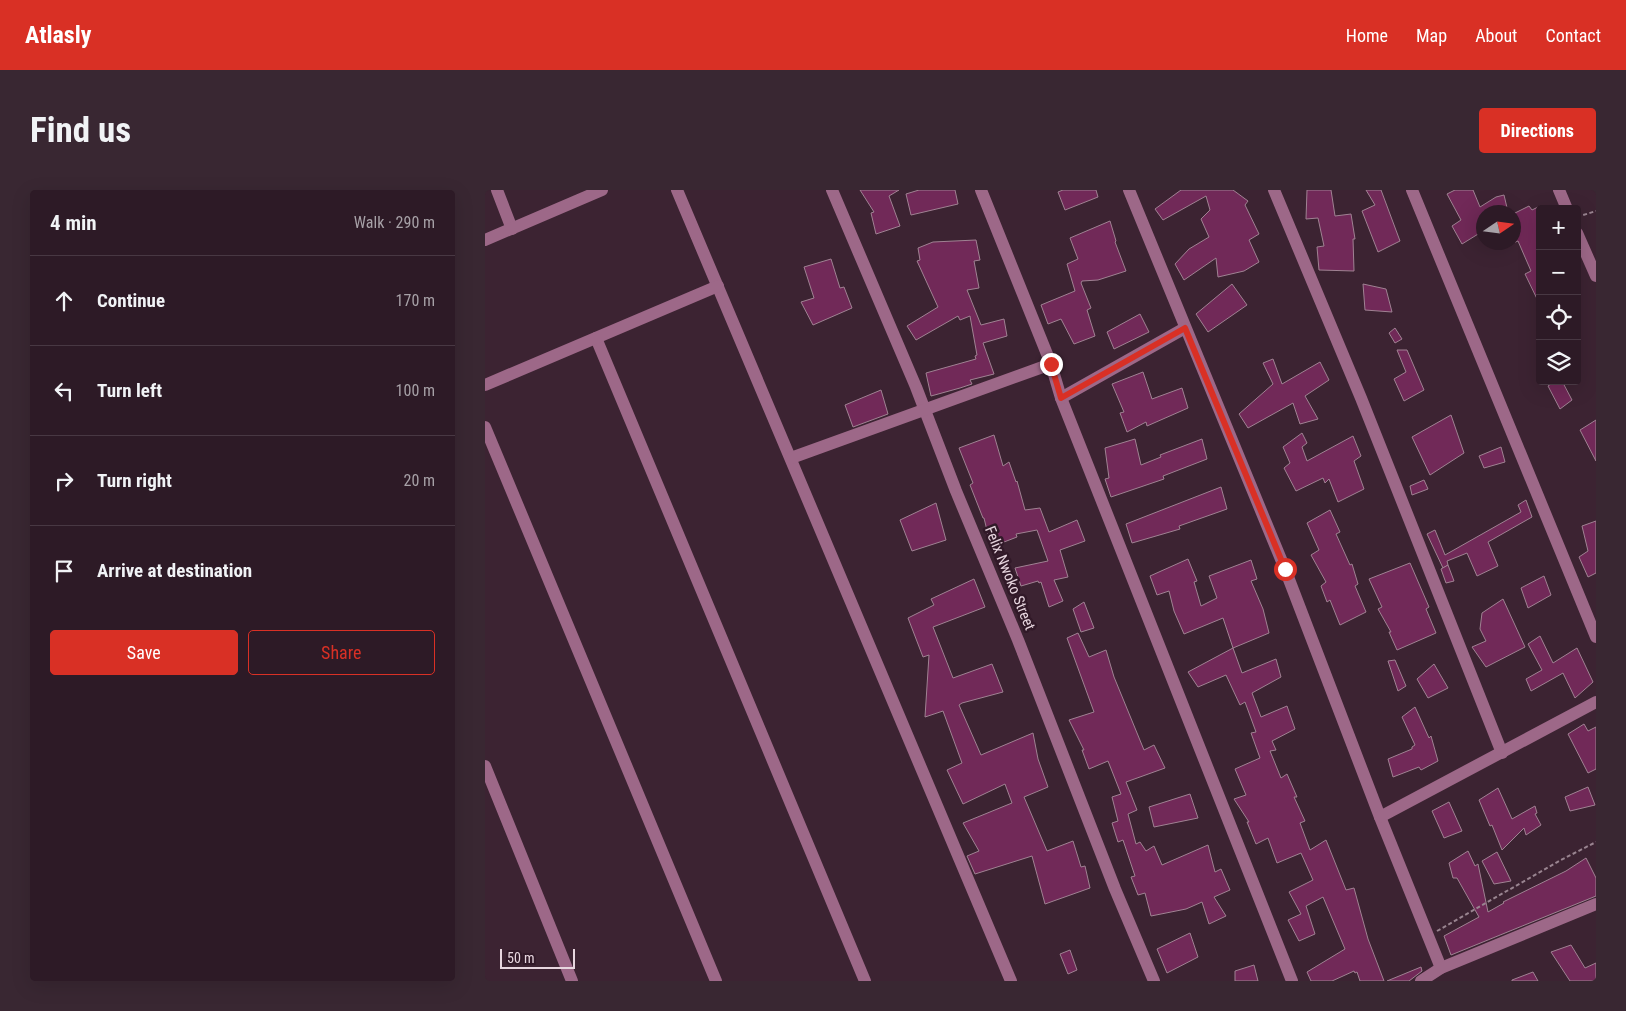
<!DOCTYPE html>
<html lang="en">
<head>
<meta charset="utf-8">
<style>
	body { margin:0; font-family:"Roboto Condensed",sans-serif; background:#392732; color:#f1f3f6 }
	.controls { position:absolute; right:15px; top:15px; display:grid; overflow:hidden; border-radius:5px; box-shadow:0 5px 20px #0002 }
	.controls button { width:45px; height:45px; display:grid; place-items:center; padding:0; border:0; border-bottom:1px solid #483843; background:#2d1a26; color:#f1f3f6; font:25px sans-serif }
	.compass { position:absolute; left:991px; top:15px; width:45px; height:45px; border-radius:50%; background:#2d1a26; box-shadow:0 5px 20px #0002; rotate:77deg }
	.scale { position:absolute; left:15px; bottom:12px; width:75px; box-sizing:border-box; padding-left:5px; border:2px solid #e7d6df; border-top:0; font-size:14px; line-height:18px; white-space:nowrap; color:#e7d6df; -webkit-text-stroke:4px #311928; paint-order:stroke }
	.stop { position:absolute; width:15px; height:15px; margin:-11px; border:4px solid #d93025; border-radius:50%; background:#fff }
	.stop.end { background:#d93025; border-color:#fff; box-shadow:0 1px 5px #0008 }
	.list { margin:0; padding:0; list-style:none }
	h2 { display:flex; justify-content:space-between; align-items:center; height:65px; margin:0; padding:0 20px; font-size:21px }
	h2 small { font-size:16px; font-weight:400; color:#a7a1a7 }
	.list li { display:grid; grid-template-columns:32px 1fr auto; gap:15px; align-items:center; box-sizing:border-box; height:90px; padding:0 20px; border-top:1px solid #483843 }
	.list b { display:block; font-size:19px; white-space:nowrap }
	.list em { font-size:16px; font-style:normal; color:#a7a1a7 }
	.actions { display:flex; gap:10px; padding:15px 20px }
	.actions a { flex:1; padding:11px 0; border:1px solid #d93025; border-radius:5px; text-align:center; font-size:18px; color:#d93025 }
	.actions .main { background:#d93025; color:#fff }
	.icon { flex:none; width:28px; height:28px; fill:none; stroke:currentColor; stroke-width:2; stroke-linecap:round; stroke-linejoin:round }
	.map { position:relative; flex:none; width:1111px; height:791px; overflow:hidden; border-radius:5px }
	header { display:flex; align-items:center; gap:30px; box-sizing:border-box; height:70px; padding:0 25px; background:#d93025; color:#fff }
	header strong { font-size:24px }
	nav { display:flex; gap:28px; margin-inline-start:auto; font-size:18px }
	.intro { display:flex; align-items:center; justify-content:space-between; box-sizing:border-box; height:120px; padding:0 30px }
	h1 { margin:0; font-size:35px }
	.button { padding:12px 22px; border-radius:5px; background:#d93025; color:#fff; font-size:18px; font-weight:700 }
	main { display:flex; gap:30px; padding:0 30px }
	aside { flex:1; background:#2d1a26; border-radius:5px; box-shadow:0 5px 20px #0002 }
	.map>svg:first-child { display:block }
</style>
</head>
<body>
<header>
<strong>Atlasly</strong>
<nav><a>Home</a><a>Map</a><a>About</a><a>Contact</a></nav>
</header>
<div class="intro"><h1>Find us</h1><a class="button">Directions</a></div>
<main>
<aside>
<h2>4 min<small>Walk · 290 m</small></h2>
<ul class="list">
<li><svg class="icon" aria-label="ahead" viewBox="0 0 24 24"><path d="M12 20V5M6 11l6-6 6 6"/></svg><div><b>Continue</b></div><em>170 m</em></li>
<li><svg class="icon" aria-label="left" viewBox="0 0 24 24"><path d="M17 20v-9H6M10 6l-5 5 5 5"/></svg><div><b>Turn left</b></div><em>100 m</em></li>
<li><svg class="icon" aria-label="right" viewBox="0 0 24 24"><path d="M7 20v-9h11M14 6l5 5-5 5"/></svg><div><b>Turn right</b></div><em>20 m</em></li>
<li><svg class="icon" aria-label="arrive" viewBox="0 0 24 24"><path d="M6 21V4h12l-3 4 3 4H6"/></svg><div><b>Arrive at destination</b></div></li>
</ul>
<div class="actions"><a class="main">Save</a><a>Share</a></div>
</aside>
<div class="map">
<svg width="1111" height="791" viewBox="0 0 1111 791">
	<rect width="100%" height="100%" fill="#3c2332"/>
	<g fill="#712958" stroke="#a08293">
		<polygon points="375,0 414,0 404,6 415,36 391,44 386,23 389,22"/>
		<polygon points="434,0 470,0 473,14 426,25 421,4"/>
		<polygon points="578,0 611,0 613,7 580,20 573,2"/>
		<polygon points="696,0 748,0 763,11 760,15 774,44 764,50 774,72 759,81 733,87 731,68 699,90 690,74 704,59 724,47 716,29 725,20 721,6 678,30 670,19"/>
		<polygon points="822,0 846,0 850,26 866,24 870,49 868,49 869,81 834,80 832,57 839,56 833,28 821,29"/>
		<polygon points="881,0 896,0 915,51 893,62 877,21 890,15"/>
		<polygon points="970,0 988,0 995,17 1011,7 1019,5 1023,22 998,22 998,41 977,54 967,36 976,30 962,4"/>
		<polygon points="1044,16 1047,20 1055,16 1055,115 1040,84 1046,81 1033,51 1028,53 1028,24"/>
		<polygon points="625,31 631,51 630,52 641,81 613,90 597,91 596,93 606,118 602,120 610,146 589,154 576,129 563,134 556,115 590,101 582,74 593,69 585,48"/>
		<polygon points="491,50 495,70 489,71 494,98 482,100 496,135 519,129 522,146 498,153 509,184 485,190 487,194 475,198 446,206 441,183 491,169 490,166 492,165 485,126 475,130 473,126 431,150 422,136 453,117 432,71 435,70 433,58 448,52"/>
		<polygon points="346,69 355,98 359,97 367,118 328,135 316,112 329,108 319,77"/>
		<polygon points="747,94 762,115 723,142 711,124"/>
		<polygon points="878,94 901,99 907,122 880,120"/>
		<polygon points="655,124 664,142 629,159 622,142"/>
		<polygon points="910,138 917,149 910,153 904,143"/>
		<polygon points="912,160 922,160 939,200 919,211 909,189 921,182"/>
		<polygon points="788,169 797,194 835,172 844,190 820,206 833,229 815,234 808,213 763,238 754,224 788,194 778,173"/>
		<polygon points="658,182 667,209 697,198 703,218 662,236 661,232 642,242 635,223 639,222 627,194"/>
		<polygon points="1070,191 1077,191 1087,210 1075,219 1063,196"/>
		<polygon points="396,200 403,224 368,237 360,215"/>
		<polygon points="966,225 979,263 945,285 927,247"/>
		<polygon points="1111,230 1111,271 1095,240"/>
		<polygon points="817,243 822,253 817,257 822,271 868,246 876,266 869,271 879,299 853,312 844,289 840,293 838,288 811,301 799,278 805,273 798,257"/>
		<polygon points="509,245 518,276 524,272 531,292 532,291 540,320 555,318 564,342 592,330 600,351 575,360 583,387 569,390 578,411 564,417 556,392 554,393 553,391 536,396 530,378 563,371 552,340 531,344 532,347 506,357 499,328 498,328 485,295 488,293 474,258"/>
		<polygon points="650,249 656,275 676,267 675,265 717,249 722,269 678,286 679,289 626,307 620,289 624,288 620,258"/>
		<polygon points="1016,257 1020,272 999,278 994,266"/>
		<polygon points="939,290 943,299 927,305 925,296"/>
		<polygon points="736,297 742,319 694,336 695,339 647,353 641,334"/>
		<polygon points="1041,310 1047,327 1003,352 1013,376 992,386 982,363 962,371 963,375 958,378 942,344 950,340 960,365 1036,322 1033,315"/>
		<polygon points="451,313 461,350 427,361 415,330"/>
		<polygon points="845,320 855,342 851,344 865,375 867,374 873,394 870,396 881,422 855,435 845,410 842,412 836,396 841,392 826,365 834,360 822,333"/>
		<polygon points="1111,331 1111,383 1103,387 1094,367 1103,361 1097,336"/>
		<polygon points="703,369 712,391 709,392 716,416 732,408 724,386 766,370 772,389 766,391 778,419 784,443 748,458 738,428 699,444 689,421 684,401 672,405 665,386"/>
		<polygon points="925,373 944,417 941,419 951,443 912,460 904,442 906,442 893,419 897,417 884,389"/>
		<polygon points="963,375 969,391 961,393 956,379"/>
		<polygon points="1059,386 1066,405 1043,418 1036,398"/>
		<polygon points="489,389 500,417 448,437 468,488 507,474 518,502 477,513 474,515 496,565 548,543 553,569 563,597 539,607 562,661 588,651 596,677 600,676 605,698 560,714 547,666 490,684 482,666 494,661 478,633 527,613 520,594 478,614 462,580 477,573 458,521 440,527 444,465 438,467 423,428 449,415 446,409"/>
		<polygon points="1018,409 1040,457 1001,477 987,457 1001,451 995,439 997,423"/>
		<polygon points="599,412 609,438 596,442 588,419"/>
		<polygon points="593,443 604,467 621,460 629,487 659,560 669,555 680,578 641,592 652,620 643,624 651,654 655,652 661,661 669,656 677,675 723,655 730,682 736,679 745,700 729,707 741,726 724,734 717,712 701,719 666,726 660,703 653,705 646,687 650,686 638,650 633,652 627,633 633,631 627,607 636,604 623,571 604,579 597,560 599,560 584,530 609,522 582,448"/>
		<polygon points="1055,446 1068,473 1092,458 1108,492 1090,508 1078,483 1046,501 1041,489 1057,480 1043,454"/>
		<polygon points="748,458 757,483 791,469 796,487 767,503 776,527 802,516 810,539 787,551 791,560 785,561 796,588 802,584 812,607 809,607 820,631 815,633 825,660 841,650 861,700 869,698 883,749 899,791 875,791 872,782 870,783 869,781 847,791 826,791 822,782 860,759 838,707 821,716 830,744 814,751 803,730 816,724 804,702 828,690 816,663 792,673 783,648 771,654 762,632 764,632 749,609 761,605 750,579 775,568 766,543 771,542 760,512 755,515 741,485 713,497 703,482"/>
		<polygon points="910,470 921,496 913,501 903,471"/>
		<polygon points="949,474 963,498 943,508 932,489"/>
		<polygon points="930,517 944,548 946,546 953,571 936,580 934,577 908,587 903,569 927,559 927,557 930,555 917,527"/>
		<polygon points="1099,534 1103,541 1111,537 1111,579 1103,583 1083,544"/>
		<polygon points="1103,597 1110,615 1085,621 1080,607"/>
		<polygon points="1013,598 1027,629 1050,616 1052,623 1050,624 1056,635 1041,645 1039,638 1017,660 1007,635 1005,636 994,610"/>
		<polygon points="705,604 713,628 669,637 664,617"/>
		<polygon points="964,612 977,641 959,648 947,621"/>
		<polygon points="983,661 990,676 993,674 1003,722 1019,713 1018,712 1081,681 1101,668 1111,688 1111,706 966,765 959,746 994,727 972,688 968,688 964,673"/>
		<polygon points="1012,662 1026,691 1009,694 997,671"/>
		<polygon points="705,743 713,767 682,783 672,759"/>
		<polygon points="1086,755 1100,778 1111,773 1111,791 1085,791 1066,762"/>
		<polygon points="585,760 592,780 583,784 575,764"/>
		<polygon points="769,775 773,791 750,791 750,781"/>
		<polygon points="936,777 937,781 924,791 902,791"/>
		<polygon points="1048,782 1053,791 1027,791 1027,790"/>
	</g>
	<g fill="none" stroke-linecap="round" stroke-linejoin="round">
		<g stroke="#998490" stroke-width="2" stroke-dasharray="4 2.5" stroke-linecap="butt">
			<polyline points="1092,27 1111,21"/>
			<polyline points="952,741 1076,670 1111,652"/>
		</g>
		<g stroke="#9d6888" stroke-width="12">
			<polyline points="12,0 27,39"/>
			<polyline points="192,0 526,791"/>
			<polyline points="347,0 431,197 471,301 533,450 630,699 669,791"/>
			<polyline points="496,0 566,174 576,208 807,791"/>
			<polyline points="644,0 800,379 895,627 956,778"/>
			<polyline points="789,0 876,208 1017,563"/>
			<polyline points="927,0 1111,447"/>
			<polyline points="1074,0 1082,19"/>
			<polyline points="1092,43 1111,86"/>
			<polyline points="0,50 117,0"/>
			<polyline points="111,148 380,791"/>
			<polyline points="0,195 233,96"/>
			<polyline points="576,208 700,138"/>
			<polyline points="0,237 231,791"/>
			<polyline points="306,268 566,174"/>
			<polyline points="0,576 87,791"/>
			<polyline points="895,627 1111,512"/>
			<polyline points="936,791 956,778 1111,714"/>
		</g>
	</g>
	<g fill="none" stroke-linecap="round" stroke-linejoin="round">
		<polyline stroke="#d93025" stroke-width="6" points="566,174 576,208 700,138 800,379"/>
	</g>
	<g text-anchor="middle" stroke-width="5" stroke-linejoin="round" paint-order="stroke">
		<g font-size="15" fill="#e7d6df" stroke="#311928">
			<text transform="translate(525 388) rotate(68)" y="5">Felix Nwoko Street</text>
		</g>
	</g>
</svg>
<div class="controls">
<button>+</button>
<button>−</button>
<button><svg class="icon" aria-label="locate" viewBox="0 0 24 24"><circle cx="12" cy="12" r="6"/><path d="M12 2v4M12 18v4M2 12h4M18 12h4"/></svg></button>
<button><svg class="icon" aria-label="layers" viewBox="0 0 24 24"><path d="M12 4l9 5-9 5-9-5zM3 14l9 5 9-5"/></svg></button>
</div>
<svg class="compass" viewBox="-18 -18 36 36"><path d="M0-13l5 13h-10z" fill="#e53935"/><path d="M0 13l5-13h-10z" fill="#a7a1a7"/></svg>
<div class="scale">50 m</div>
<div class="stop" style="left:800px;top:379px"></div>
<div class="stop end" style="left:566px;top:174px"></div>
</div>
</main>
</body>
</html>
